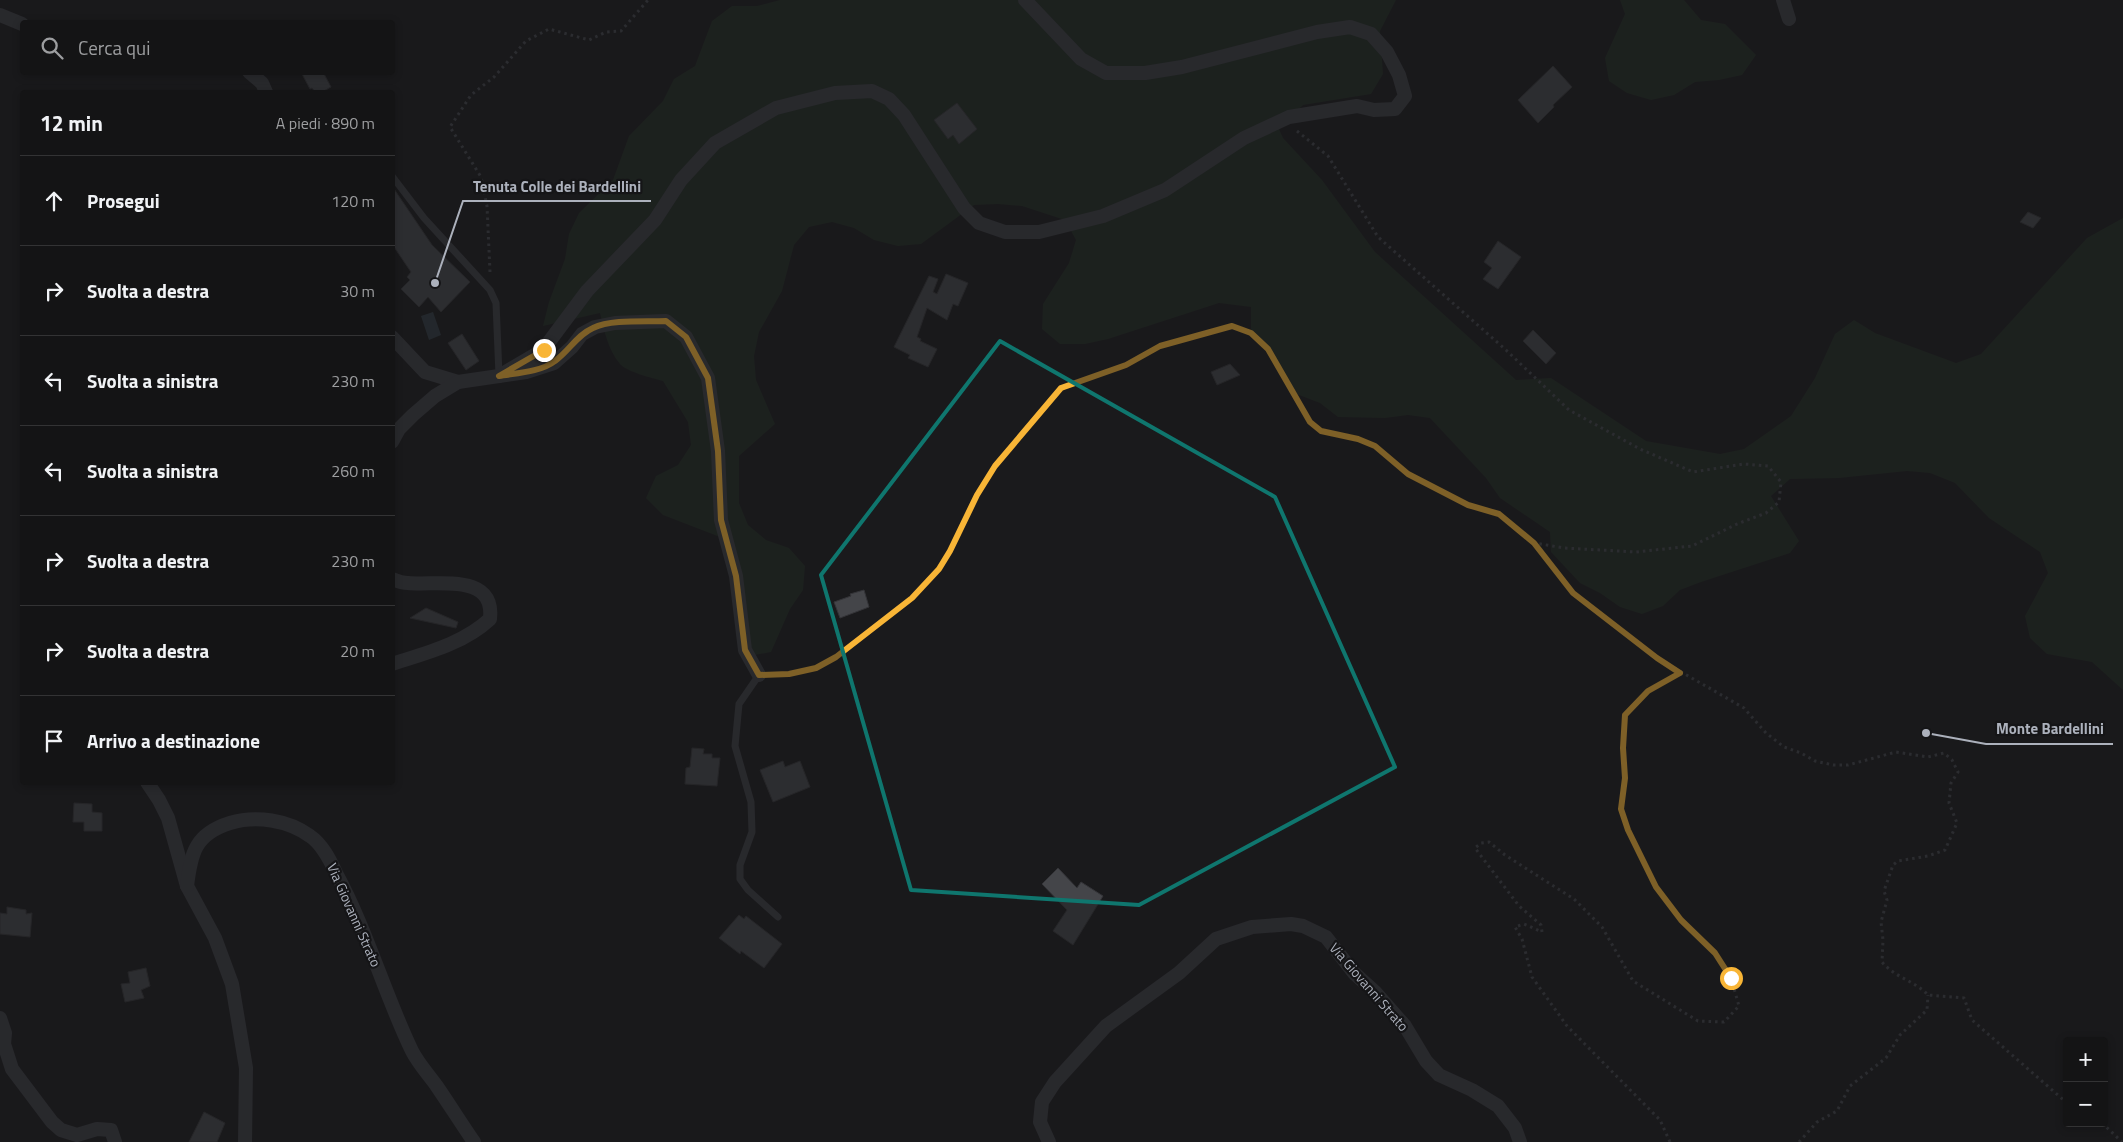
<!DOCTYPE html>
<html lang="it">
<head>
<meta charset="utf-8">
<style>
	body { margin:0; font-family:"Titillium Web",sans-serif; background:#212122; color:#f1f3f6 }
	.controls { position:absolute; right:15px; bottom:15px; display:grid; overflow:hidden; border-radius:5px; box-shadow:0 2px 8px #0003 }
	.controls button { width:45px; height:45px; display:grid; place-items:center; padding:0; border:0; border-bottom:1px solid #333334; background:#141415; color:#f1f3f6; font:25px sans-serif }
	.stop { position:absolute; width:15px; height:15px; margin:-11px; border:4px solid #f8b536; border-radius:50%; background:#fff }
	.stop.end { background:#f8b536; border-color:#fff; box-shadow:0 1px 5px #0008 }
	.list { margin:0; padding:0; list-style:none }
	h2 { display:flex; justify-content:space-between; align-items:center; height:65px; margin:0; padding:0 20px; font-size:21px }
	h2 small { font-size:16px; font-weight:400; color:#9d9ea0 }
	.list li { display:grid; grid-template-columns:32px 1fr auto; gap:15px; align-items:center; box-sizing:border-box; height:90px; padding:0 20px; border-top:1px solid #333334 }
	.list b { display:block; font-size:19px; white-space:nowrap }
	.list em { font-size:16px; font-style:normal; color:#9d9ea0 }
	.icon { flex:none; width:28px; height:28px; fill:none; stroke:currentColor; stroke-width:2; stroke-linecap:round; stroke-linejoin:round }
	.map { position:relative; flex:none; width:2123px; height:1142px; overflow:hidden }
	.search { position:absolute; background:#141415; box-shadow:0 2px 8px #0003; left:20px; top:20px; width:375px; height:55px; display:flex; align-items:center; gap:12px; box-sizing:border-box; padding:0 18px; border-radius:5px; color:#9d9ea0; font-size:19px }
	.panel { position:absolute; background:#141415; box-shadow:0 2px 8px #0003; left:20px; top:90px; width:375px; height:695px; border-radius:5px }
	.map>svg:first-child { display:block }
</style>
</head>
<body>
<div class="map">
<svg width="2123" height="1142" viewBox="0 0 2123 1142">
	<rect width="100%" height="100%" fill="#1a1a1c"/>
	<g fill="#212b23">
		<path d="M780 0H1396L1380 31 1383 74 1371 94 1303 105 1279 129 1283 138 1322 180 1375 252 1516 380 1551 378 1646 441 1720 454 1744 449 1791 416 1815 378 1835 334 1854 320 1875 333 1956 363 1981 354 2087 238 2123 218V690L2092 662 2047 654 2030 638 2025 616 2048 573 2040 552 1989 518 1955 483 1930 473 1907 471 1839 478 1790 479 1771 496 1799 541 1790 553 1701 582 1680 590 1663 606 1642 614 1620 607 1600 593 1580 583 1551 552 1550 532 1500 498 1486 478 1430 418 1408 415 1385 418 1338 417 1320 403 1294 393 1268 349 1251 333V307L1219 303 1108 339 1085 344H1060L1042 329 1043 304 1069 263 1076 240 1065 220 1022 206 998 204 974 205 921 244 898 246 874 240 854 228 832 222 809 227 794 245 782 291 759 332 754 356 756 380 775 424 739 456V503L748 525 766 540 789 548 805 566 803 590 790 609 771 652 749 656 733 542 663 515 646 498 656 476 678 465 691 445 688 422 663 381C652 378 627 372 620 364 608 350 604 330 600 313L543 326 549 302 565 259 569 234 579 213 613 180 629 136 663 101 674 79 695 66 712 21 732 6H757Z"/>
		<polygon points="1620,0 1684,0 1701,20 1725,24 1756,55 1742,75 1719,80 1695,82 1674,95 1651,100 1627,93 1609,81 1605,58 1625,14"/>
	</g>
	<polygon fill="#2f3941" points="433,312 441,335 429,340 421,316"/>
	<g fill="#444549" stroke="#343438">
		<polygon points="1553,66 1572,87 1553,105 1554,107 1538,123 1518,100"/>
		<polygon points="301,72 323,72 331,87 322,92 315,92 312,88 310,89"/>
		<polygon points="957,103 977,129 959,144 953,135 948,139 934,120"/>
		<polygon points="392,186 432,245 470,282 441,312 428,297 419,307 401,289 410,280 407,277 411,272 392,244"/>
		<polygon points="2028,212 2041,218 2033,228 2020,222"/>
		<polygon points="1498,241 1521,257 1498,289 1483,279 1492,268 1484,262"/>
		<polygon points="946,274 968,283 958,306 953,304 947,320 927,308 917,337 921,339 920,341 937,349 928,367 908,358 910,355 894,347 929,276 938,279 933,292 937,294"/>
		<polygon points="1533,330 1556,353 1546,364 1523,341"/>
		<polygon points="462,334 479,361 466,370 448,343"/>
		<polygon points="1230,364 1240,375 1217,385 1211,372"/>
		<polygon points="864,590 869,607 840,618 834,602 851,596 850,594"/>
		<polygon points="426,608 458,622 456,628 410,618"/>
		<polygon points="692,748 704,749 703,754 712,754 712,758 720,758 717,786 685,784 686,768 690,767"/>
		<polygon points="783,761 785,767 800,761 810,787 773,802 760,770"/>
		<polygon points="74,803 92,804 92,812 102,813 102,831 84,831 84,822 73,822"/>
		<polygon points="1058,868 1077,888 1081,882 1103,896 1073,945 1053,931 1067,910 1042,884"/>
		<polygon points="7,907 26,910 26,914 32,913 30,937 0,934 0,913 7,914"/>
		<polygon points="739,915 744,919 746,916 782,944 764,968 741,951 740,954 719,938"/>
		<polygon points="146,968 150,986 141,990 144,998 125,1002 121,984 130,983 128,972"/>
		<polygon points="204,1112 225,1123 217,1142 189,1142"/>
	</g>
	<g fill="none" stroke-linecap="round" stroke-linejoin="round">
		<g stroke="#414349" stroke-width="3" stroke-dasharray="2.5 4" stroke-linecap="butt">
			<polyline points="1297,131 1328,156 1378,237 1506,350 1569,410 1640,449 1693,472 1744,464 1768,466 1781,482 1779,502 1766,513 1737,524 1692,546 1636,552 1564,548 1535,543"/>
			<polyline points="490,272 487,206 481,177 450,127 471,95 494,77 526,41 549,29 589,40 606,32 621,31 648,0"/>
			<path d="M772 675 789 674 816 668 836 657 912 598 939 569 951 551 977 495 995 466 1061 387 1127 365 1160 346 1232 326 1251 333 1268 349 1310 422 1321 431 1358 439 1375 446 1408 474 1450 496 1468 505 1499 514 1533 543 1573 593 1657 658 1744 708 1766 733 1784 747 1801 753 1815 761 1833 765H1848L1896 752 1928 757 1944 753 1952 760 1958 772 1951 783 1949 803 1957 823 1945 850 1928 856 1898 861 1893 865 1884 891 1887 900 1881 922 1883 940 1882 962C1894 977 1915 981 1928 995L1964 998 1972 1020 2067 1103"/>
			<polyline points="2102,1123 2122,1142"/>
			<polyline points="1670,1142 1660,1120 1567,1026 1532,977 1522,939 1515,927 1524,924 1542,932 1541,925 1519,906 1475,848 1481,843 1489,842 1505,855 1574,899 1602,927 1633,981 1698,1021 1724,1022 1739,1006 1731,978 1715,953 1681,920 1656,887 1628,830 1621,809 1625,778 1623,748 1625,715 1648,691 1680,673"/>
			<polyline points="1799,1142 1817,1122 1837,1111 1850,1086 1886,1058 1900,1035 1927,1010 1928,995"/>
		</g>
		<g stroke="#3b3c42" stroke-width="7">
			<polyline points="392,176 424,218 490,290 496,303 499,375"/>
			<polyline points="759,675 739,704 735,746 751,802 752,832 740,865 740,879 748,890 778,917"/>
		</g>
		<g stroke="#3b3c42" stroke-width="14">
			<polyline points="1783,0 1789,19"/>
			<polyline points="0,15 22,24"/>
			<polyline points="249,72 262,83 266,92"/>
			<polyline points="392,337 425,372 458,382"/>
			<polyline points="499,376 543,350 587,291 655,220 681,180 715,143 776,108 835,93 872,91 889,99 904,115 964,208 979,223 1005,232 1039,232 1103,216 1165,190 1244,138 1289,117 1357,106 1374,110 1395,109 1405,96 1399,75 1387,52 1371,34 1350,27 1317,32 1182,67 1145,73 1106,73 1081,59 1025,0"/>
			<polyline points="392,442 399,429 413,415 435,396 458,382 526,372 554,363 572,347 582,334 595,327 615,323 666,321 686,337 708,378 718,451 721,520 736,576 745,650 759,675"/>
			<path d="M392 579C397 581 403 583 408 583 437 586 495 572 490 619 463 644 426 653 392 664"/>
			<polyline points="147,782 159,800 168,818 187,886 215,938 232,984 246,1068 245,1142"/>
			<path d="M187 886C191 853 195 834 230 823 256 815 288 820 310 836 322 844 330 860 336 873 367 930 384 993 412 1051 418 1063 428 1074 436 1085 449 1104 461 1123 474 1142"/>
			<polyline points="0,1018 5,1033 4,1044 12,1069 52,1122 61,1130 77,1135 97,1129 111,1130 115,1142"/>
			<polyline points="1049,1142 1040,1122 1042,1102 1055,1082 1106,1026 1179,973 1216,939 1252,927 1291,924 1303,926 1326,937 1354,973 1375,992 1405,1026 1426,1061 1439,1075 1472,1090 1498,1106 1515,1128 1520,1142"/>
		</g>
	</g>
	<g fill="none" stroke-linecap="round" stroke-linejoin="round">
		<path stroke="#f8b536" stroke-width="6" d="M544 350 499 376C517 373 541 372 555 361 569 351 577 335 593 328 612 319 645 322 666 321L686 337 708 378 718 451 721 520 736 576 745 650 759 675 789 674 816 668 836 657 912 598 939 569 950 551 977 495 995 466 1061 388 1126 365 1160 346 1232 326 1251 333 1268 349 1310 422 1321 431 1358 439 1375 446 1408 474 1468 505 1499 514 1534 543 1573 593 1657 658 1680 673 1648 691 1625 715 1623 748 1625 778 1621 809 1628 830 1656 887 1681 920 1715 953 1731 978"/>
	</g>
	<path d="M0 0H2123V1142H0ZM1000 341 1275 497 1395 767 1139 905 911 890 821 575Z" fill="#1a1a1c" fill-opacity=".55" fill-rule="evenodd"/>
	<path fill="none" stroke="#0f766e" stroke-width="4" stroke-linejoin="round" d="M1000 341 1275 497 1395 767 1139 905 911 890 821 575Z"/>
	<g text-anchor="middle" stroke-width="4.5" stroke-linejoin="round" paint-order="stroke">
		<g font-size="14" fill="#acb1bc" stroke="#151517">
			<text transform="translate(354 915) rotate(66)" y="5">Via Giovanni Strato</text>
			<text transform="translate(1369 987) rotate(49)" y="5">Via Giovanni Strato</text>
		</g>
	</g>
	<path fill="none" stroke="#acb1bc" stroke-width="2" d="M435 283L463 201H651M1926 733L1986 744H2113"/>
	<g fill="#acb1bc" stroke="#151517" stroke-width="2">
		<circle cx="435" cy="283" r="5"/>
		<circle cx="1926" cy="733" r="5"/>
	</g>
	<g font-size="15" text-anchor="middle" font-weight="bold" fill="#acb1bc" stroke="#151517" stroke-width="4.5" stroke-linejoin="round" paint-order="stroke">
		<text x="557" y="192">Tenuta Colle dei Bardellini</text>
		<text x="2050" y="734">Monte Bardellini</text>
	</g>
</svg>
<div class="controls">
<button>+</button>
<button>−</button>
</div>
<div class="stop" style="left:1731px;top:978px"></div>
<div class="stop end" style="left:544px;top:350px"></div>
<div class="search"><svg class="icon" aria-label="search" viewBox="0 0 24 24"><circle cx="10" cy="10" r="6"/><path d="M15 15l6 6"/></svg>Cerca qui</div>
<section class="panel">
<h2>12 min<small>A piedi · 890 m</small></h2>
<ul class="list">
<li><svg class="icon" aria-label="ahead" viewBox="0 0 24 24"><path d="M12 20V5M6 11l6-6 6 6"/></svg><div><b>Prosegui</b></div><em>120 m</em></li>
<li><svg class="icon" aria-label="right" viewBox="0 0 24 24"><path d="M7 20v-9h11M14 6l5 5-5 5"/></svg><div><b>Svolta a destra</b></div><em>30 m</em></li>
<li><svg class="icon" aria-label="left" viewBox="0 0 24 24"><path d="M17 20v-9H6M10 6l-5 5 5 5"/></svg><div><b>Svolta a sinistra</b></div><em>230 m</em></li>
<li><svg class="icon" aria-label="left" viewBox="0 0 24 24"><path d="M17 20v-9H6M10 6l-5 5 5 5"/></svg><div><b>Svolta a sinistra</b></div><em>260 m</em></li>
<li><svg class="icon" aria-label="right" viewBox="0 0 24 24"><path d="M7 20v-9h11M14 6l5 5-5 5"/></svg><div><b>Svolta a destra</b></div><em>230 m</em></li>
<li><svg class="icon" aria-label="right" viewBox="0 0 24 24"><path d="M7 20v-9h11M14 6l5 5-5 5"/></svg><div><b>Svolta a destra</b></div><em>20 m</em></li>
<li><svg class="icon" aria-label="arrive" viewBox="0 0 24 24"><path d="M6 21V4h12l-3 4 3 4H6"/></svg><div><b>Arrivo a destinazione</b></div></li>
</ul>
</section>
</div>
</body>
</html>
